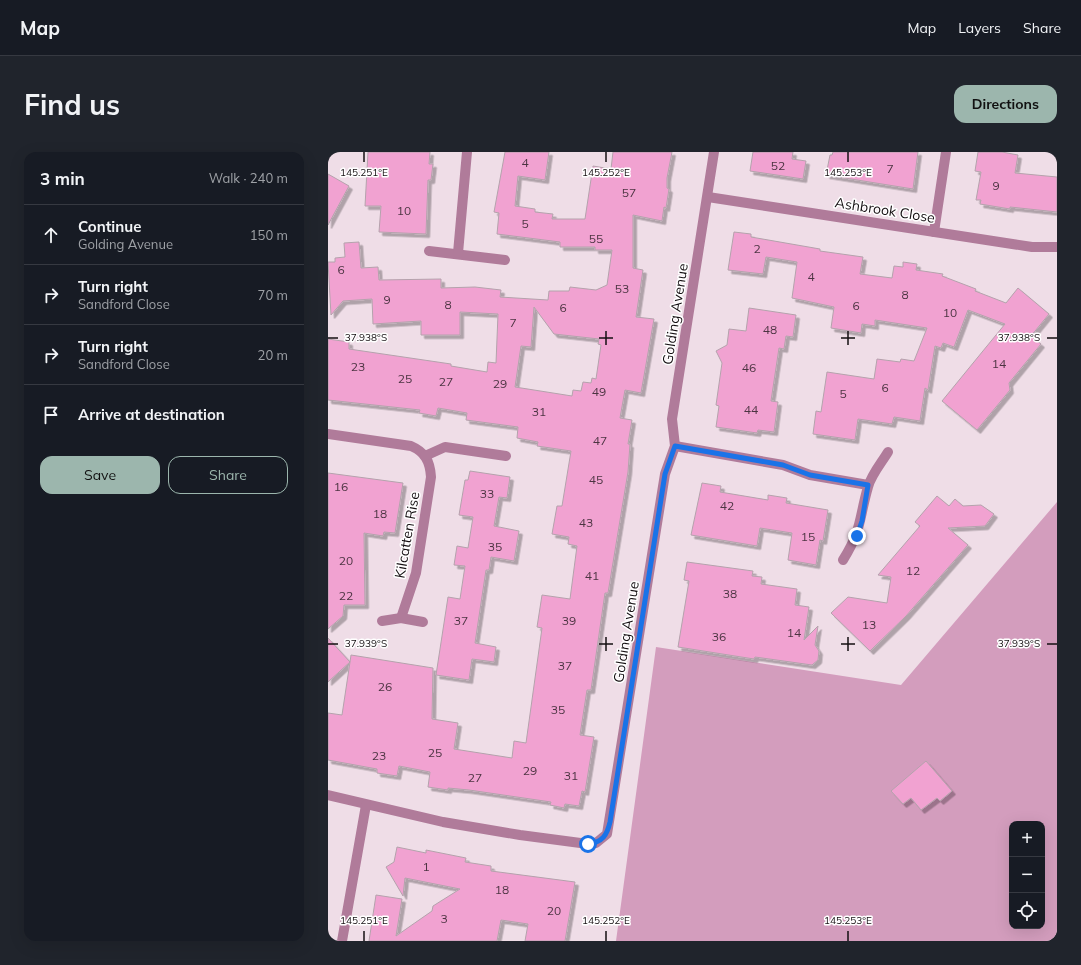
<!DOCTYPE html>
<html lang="en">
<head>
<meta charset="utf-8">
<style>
	body { margin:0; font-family:Mulish,sans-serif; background:#20242c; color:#f1f3f6 }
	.controls { position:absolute; right:12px; bottom:12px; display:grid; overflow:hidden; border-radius:8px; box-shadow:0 4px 16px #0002 }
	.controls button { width:36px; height:36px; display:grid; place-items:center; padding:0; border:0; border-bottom:1px solid #363941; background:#171b24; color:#f1f3f6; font:20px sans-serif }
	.stop { position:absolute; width:12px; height:12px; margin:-9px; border:3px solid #1a73e8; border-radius:50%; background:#fff }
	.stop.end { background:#1a73e8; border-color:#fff; box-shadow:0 1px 4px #0008 }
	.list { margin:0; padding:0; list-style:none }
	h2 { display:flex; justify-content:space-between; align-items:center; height:52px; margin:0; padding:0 16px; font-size:17px }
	h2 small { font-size:13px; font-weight:400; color:#9ea1a6 }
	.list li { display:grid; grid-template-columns:26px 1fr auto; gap:12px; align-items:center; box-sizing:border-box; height:60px; padding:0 16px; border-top:1px solid #363941 }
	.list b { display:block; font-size:15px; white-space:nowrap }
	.list p { margin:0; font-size:13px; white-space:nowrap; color:#9ea1a6 }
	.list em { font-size:13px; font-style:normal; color:#9ea1a6 }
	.actions { display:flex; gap:8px; padding:12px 16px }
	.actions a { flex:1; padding:9px 0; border:1px solid #9cb6ad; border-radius:12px; text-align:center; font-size:14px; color:#9cb6ad }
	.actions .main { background:#9cb6ad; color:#111 }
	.icon { flex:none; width:22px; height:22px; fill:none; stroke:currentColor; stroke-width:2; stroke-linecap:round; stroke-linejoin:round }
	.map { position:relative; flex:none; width:729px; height:789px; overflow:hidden; border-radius:12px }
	header { display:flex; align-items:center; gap:24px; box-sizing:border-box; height:56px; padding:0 20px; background:#171b24; border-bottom:1px solid #363941 }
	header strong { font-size:19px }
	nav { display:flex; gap:22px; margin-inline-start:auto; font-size:14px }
	.intro { display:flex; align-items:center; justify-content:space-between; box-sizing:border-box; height:96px; padding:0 24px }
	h1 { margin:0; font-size:28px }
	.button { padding:10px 18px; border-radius:12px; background:#9cb6ad; color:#111; font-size:14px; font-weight:700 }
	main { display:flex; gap:24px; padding:0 24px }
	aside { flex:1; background:#171b24; border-radius:12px; box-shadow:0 4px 16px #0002 }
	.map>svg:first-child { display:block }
</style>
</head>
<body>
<header>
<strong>Map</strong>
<nav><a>Map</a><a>Layers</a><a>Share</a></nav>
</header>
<div class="intro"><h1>Find us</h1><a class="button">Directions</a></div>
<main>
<aside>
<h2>3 min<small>Walk · 240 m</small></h2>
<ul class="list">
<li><svg class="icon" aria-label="ahead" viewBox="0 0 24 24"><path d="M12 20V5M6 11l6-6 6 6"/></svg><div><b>Continue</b><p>Golding Avenue</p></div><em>150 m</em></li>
<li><svg class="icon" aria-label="right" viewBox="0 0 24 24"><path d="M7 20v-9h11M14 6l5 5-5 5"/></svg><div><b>Turn right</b><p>Sandford Close</p></div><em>70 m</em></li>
<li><svg class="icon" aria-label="right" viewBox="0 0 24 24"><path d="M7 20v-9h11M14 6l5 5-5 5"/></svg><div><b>Turn right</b><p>Sandford Close</p></div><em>20 m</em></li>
<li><svg class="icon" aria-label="arrive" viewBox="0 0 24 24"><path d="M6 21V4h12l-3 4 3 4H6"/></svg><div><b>Arrive at destination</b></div></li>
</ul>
<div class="actions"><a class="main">Save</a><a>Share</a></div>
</aside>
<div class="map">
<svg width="729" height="789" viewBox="0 0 729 789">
	<defs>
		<filter id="shadow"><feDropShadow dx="3.5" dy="3.5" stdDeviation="0" flood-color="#0004"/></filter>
	</defs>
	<rect width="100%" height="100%" fill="#efdde7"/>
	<path fill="#d39dbd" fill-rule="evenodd" d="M729 350V789H288L328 495 573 533ZM684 672H714V774H684Z"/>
	<g fill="#f1a2d1" stroke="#b4a2ac" fill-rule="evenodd" filter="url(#shadow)">
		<polygon points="40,0 102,0 101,12 105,12 103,28 100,28 98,82 51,80 53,54 37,54"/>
		<path d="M177 0H221L217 28 190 24 187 54 207 57V60L225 62 224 67H257L265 14 283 17 285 0H344L339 26V36L341 37 338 56 336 55 334 69 305 63V116L315 118 308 165 326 167 313 241 297 238 292 266 304 268 300 292H302L300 320 280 441H277L263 538H259L252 583 266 585 257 640 254 639 251 654 237 652 236 656 222 653 223 650 141 638 120 636V638L100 635 102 620 71 614 69 624 49 621V617L0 608V561L14 563 22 510 0 530V486L22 510 23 503 105 516 104 567 130 571 126 597 184 606 186 589 198 591 214 476 209 475 214 443 242 447 249 394 240 392 241 385 224 382 229 354H234L243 299 209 294 210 290 189 286 190 275 138 268 139 261 110 256 108 264 91 261 92 258 0 248V187L21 190V197L123 212V214L159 220 160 210 168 211 170 162 132 160V183H93V169L45 172 44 147 15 149 3 163 0 110H7V106L17 105 16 91 31 90 33 116 50 115 51 128 113 127V136L147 135 173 138 172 145 220 148 221 139H241L242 135 268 138 279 133 284 98H267V95H232V90L169 82 171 61 166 60ZM206 155 226 182 271 187 270 192 273 193 268 227 264 226 263 231 255 230 253 239 245 238 244 244 187 235 193 194 203 195Z"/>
		<polygon points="425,0 465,0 464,7 478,9 475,27 422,19"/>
		<polygon points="505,0 590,0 585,37 498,23 502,3 504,3"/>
		<polygon points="650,0 674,0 690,3 687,21 729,25 729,60 682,55 682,57 652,52 653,48 648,48 653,20 647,19"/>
		<polygon points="0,22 21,34 0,73"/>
		<polygon points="406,80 423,82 423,85 492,97 492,99 535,105 532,122 564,126 566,114 575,115 575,110 589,112 588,118 615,122 614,124 648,137 647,139 678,151 690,136 721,162 703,184 713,192 681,231 682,238 649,278 614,249 677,172 640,158 626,195 615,191 613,196 607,194 600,238 597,236 592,269 566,265 564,272 530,267 527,288 485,282 488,259 493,260 499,220 546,227 549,207 572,210 573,207 586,209 599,176 547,168 547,174 534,172 533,181 503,176 506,155 464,146 469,110 438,105 435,122 400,118"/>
		<polygon points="421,156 468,163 465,185 458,184 456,197 451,196 443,249 450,250 446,280 430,278 429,281 388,275 391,254 388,253 394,211 388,199 399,193 401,177 418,179"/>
		<polygon points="142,319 182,325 179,346 171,345 166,374 191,379 186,409 163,405 161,418 158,418 147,491 168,495 166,510 144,507 141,528 108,523 120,445 132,447 137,414 126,413 129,394 140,396 145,365 131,363 137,328 140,328"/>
		<polygon points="0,321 75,331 67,381 56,380 55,384 36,381 37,453 16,453 15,464 0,477"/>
		<polygon points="374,331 393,334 392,340 440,348 440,343 459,346 458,351 500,358 495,389 492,388 488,413 460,408 464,381 432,376 429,394 363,383"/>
		<polygon points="609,344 621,354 627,347 635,354 653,353 666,362 657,374 620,376 640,393 578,464 542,499 503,461 520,445 559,451 563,425 550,423 592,374 587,370"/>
		<polygon points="359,410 425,419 424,424 434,425 433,432 469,437 467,453 481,455 476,488 490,474 487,493 491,499 490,508 484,513 427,505 426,507 350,495 361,429 356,428"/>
		<polygon points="598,609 624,639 612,649 609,646 593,658 583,646 575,652 563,639"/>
		<polygon points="69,695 98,701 98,698 138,706 137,710 163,714 163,719 247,730 237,789 197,789 200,772 173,768 169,789 41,789 48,743 74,747 68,784 104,759 105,754 132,737 77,726 75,744 58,715 66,710"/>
	</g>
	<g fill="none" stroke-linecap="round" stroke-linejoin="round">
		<g stroke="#b07b9a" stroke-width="10">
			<polyline points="380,45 704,95 729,95"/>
			<polyline points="606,80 618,0"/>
			<polyline points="101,99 177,108"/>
			<polyline points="130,101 139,0"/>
			<path d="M0 282 83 294C97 300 102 309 103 325L88 421 73 466"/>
			<polyline points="347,294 455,313 482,323 540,333"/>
			<polyline points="97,304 117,295 178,304"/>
			<path d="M515 408C534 378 531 366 540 335 543 323 554 310 560 300"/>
			<polyline points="54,469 73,466 95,470"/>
			<polyline points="0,643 115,670 192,683 260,692 268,691 279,682 337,322 347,294 344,267 386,0"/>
			<polyline points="14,789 38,653"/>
		</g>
	</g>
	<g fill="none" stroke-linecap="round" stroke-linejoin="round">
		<path stroke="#1a73e8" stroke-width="5" d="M260 692C275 690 279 683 282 670L337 322 347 294 455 313 482 323 540 333 534 369 529 384"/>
	</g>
	<path fill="none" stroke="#150f12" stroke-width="1.5" d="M36 0V10M278 0V10M520 0V10M278 179V193M520 179V193M0 186H10M271 186H285M513 186H527M719 186H729M278 485V499M520 485V499M0 492H10M271 492H285M513 492H527M719 492H729M36 779V789M278 779V789M520 779V789"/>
	<g text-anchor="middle" stroke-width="3" stroke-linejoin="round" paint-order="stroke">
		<g font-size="12" fill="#4c3442">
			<text x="197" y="15">4</text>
			<text x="450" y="18">52</text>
			<text x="562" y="21">7</text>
			<text x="668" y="38">9</text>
			<text x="301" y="45">57</text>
			<text x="76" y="63">10</text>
			<text x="197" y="76">5</text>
			<text x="268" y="91">55</text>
			<text x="429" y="101">2</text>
			<text x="13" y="122">6</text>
			<text x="483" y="129">4</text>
			<text x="294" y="141">53</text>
			<text x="577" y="147">8</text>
			<text x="59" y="152">9</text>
			<text x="120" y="157">8</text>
			<text x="528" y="158">6</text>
			<text x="235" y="160">6</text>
			<text x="622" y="165">10</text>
			<text x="185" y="175">7</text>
			<text x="442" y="182">48</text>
			<text x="671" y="216">14</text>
			<text x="30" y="219">23</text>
			<text x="421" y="220">46</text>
			<text x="77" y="231">25</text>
			<text x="118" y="234">27</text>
			<text x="172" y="236">29</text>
			<text x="557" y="240">6</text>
			<text x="271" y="244">49</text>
			<text x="515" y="246">5</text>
			<text x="423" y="262">44</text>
			<text x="211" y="264">31</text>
			<text x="272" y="293">47</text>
			<text x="268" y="332">45</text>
			<text x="13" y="339">16</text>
			<text x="159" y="346">33</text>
			<text x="399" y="358">42</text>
			<text x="52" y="366">18</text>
			<text x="258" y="375">43</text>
			<text x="480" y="389">15</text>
			<text x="167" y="399">35</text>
			<text x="18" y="413">20</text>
			<text x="585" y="423">12</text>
			<text x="264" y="428">41</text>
			<text x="402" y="446">38</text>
			<text x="18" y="448">22</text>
			<text x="133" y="473">37</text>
			<text x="241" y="473">39</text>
			<text x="541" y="477">13</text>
			<text x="466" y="485">14</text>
			<text x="391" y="489">36</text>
			<text x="237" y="518">37</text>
			<text x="57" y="539">26</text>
			<text x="230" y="562">35</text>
			<text x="107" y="605">25</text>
			<text x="51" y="608">23</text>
			<text x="202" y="623">29</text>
			<text x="243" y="628">31</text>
			<text x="147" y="630">27</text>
			<text x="98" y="719">1</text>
			<text x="174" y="742">18</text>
			<text x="226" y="763">20</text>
			<text x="116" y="771">3</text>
		</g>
		<g font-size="14" fill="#150f12" stroke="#fff">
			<text transform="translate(557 58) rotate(9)" y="5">Ashbrook Close</text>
			<text transform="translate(347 162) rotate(-81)" y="5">Golding Avenue</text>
			<text transform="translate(79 383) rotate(-80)" y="5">Kilcatten Rise</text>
			<text transform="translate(298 480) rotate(-81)" y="5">Golding Avenue</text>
		</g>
	</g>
	<g font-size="10" text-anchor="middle" fill="#150f12" stroke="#fff" stroke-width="3" stroke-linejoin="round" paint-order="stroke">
		<text x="36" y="24">145.251°E</text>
		<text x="278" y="24">145.252°E</text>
		<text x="520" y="24">145.253°E</text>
		<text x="38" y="189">37.938°S</text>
		<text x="691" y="189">37.938°S</text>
		<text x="38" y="495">37.939°S</text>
		<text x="691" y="495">37.939°S</text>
		<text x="36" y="772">145.251°E</text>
		<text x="278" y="772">145.252°E</text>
		<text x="520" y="772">145.253°E</text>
	</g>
</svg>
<div class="controls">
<button>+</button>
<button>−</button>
<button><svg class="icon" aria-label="locate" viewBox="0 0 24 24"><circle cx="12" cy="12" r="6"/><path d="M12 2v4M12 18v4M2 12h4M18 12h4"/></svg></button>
</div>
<div class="stop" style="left:260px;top:692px"></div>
<div class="stop end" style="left:529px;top:384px"></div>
</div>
</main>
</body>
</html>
